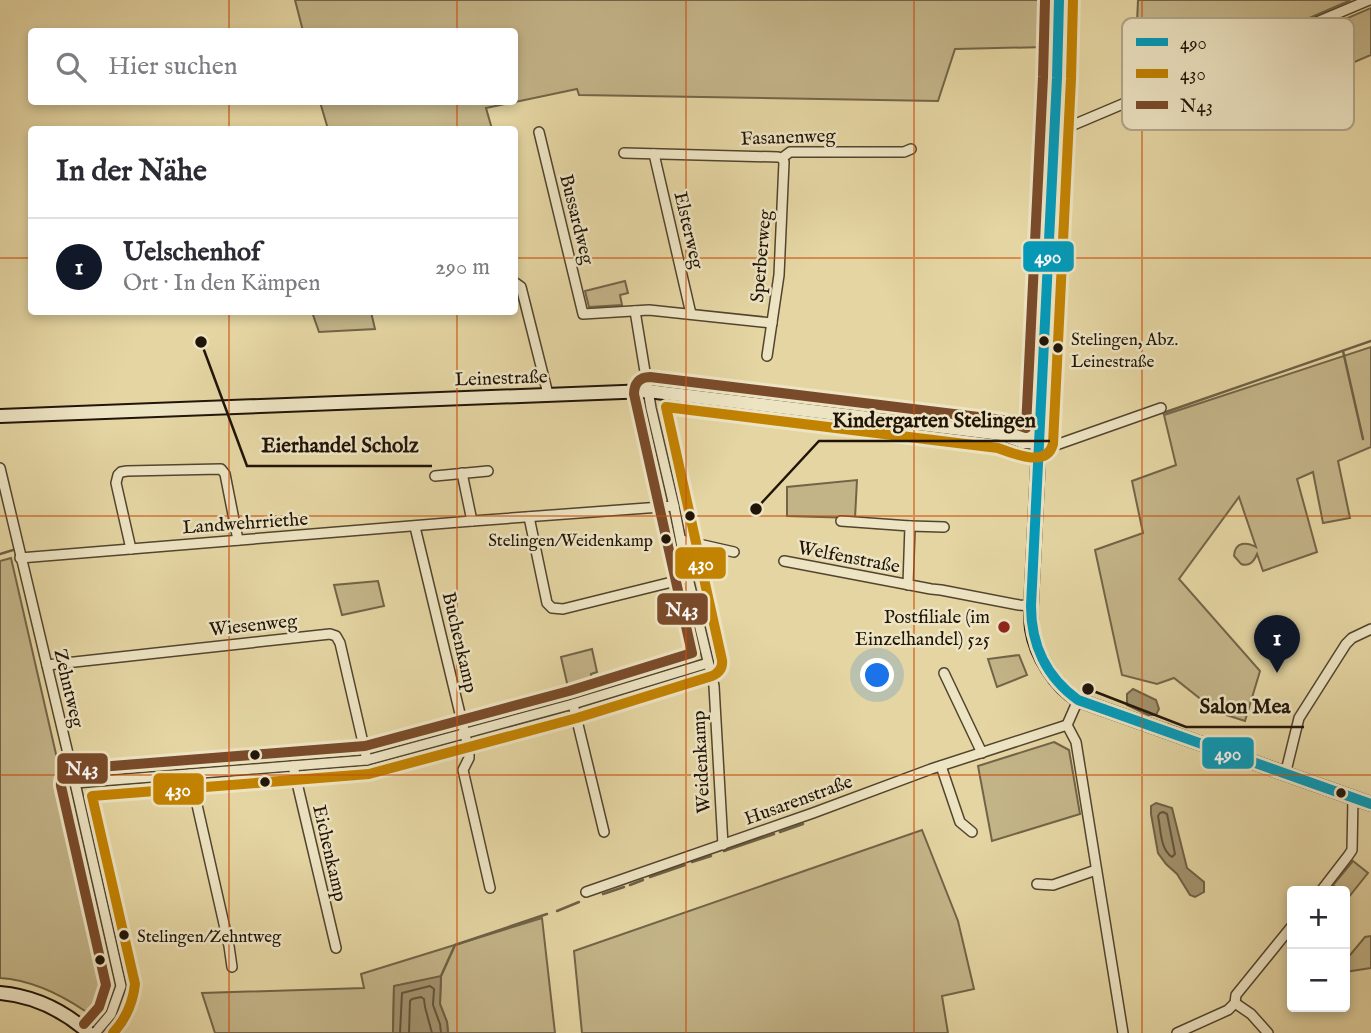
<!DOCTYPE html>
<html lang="de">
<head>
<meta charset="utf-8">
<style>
	body { margin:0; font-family:"IM FELL English",serif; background:#f7f7f7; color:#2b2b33 }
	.controls { position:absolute; right:21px; bottom:21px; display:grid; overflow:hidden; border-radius:7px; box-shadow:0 4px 10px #0003 }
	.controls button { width:63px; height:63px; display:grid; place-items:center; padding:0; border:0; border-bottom:2px solid #e1e1e2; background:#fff; color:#2b2b33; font:35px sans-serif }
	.you { position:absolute; left:878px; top:676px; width:24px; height:24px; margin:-18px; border:5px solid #fff; border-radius:50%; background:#1a73e8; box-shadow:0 0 0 10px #1a73e833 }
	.badge { display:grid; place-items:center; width:46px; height:46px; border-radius:50%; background:#111827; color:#fff; font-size:23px; font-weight:700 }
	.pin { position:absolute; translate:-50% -58px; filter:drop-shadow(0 2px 4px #0008) }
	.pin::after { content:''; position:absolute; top:37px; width:24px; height:21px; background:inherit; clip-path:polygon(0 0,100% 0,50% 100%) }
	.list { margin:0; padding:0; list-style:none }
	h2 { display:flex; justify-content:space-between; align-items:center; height:91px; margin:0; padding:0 28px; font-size:30px }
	h2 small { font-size:23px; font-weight:400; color:#7c7c81 }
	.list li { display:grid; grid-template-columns:46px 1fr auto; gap:21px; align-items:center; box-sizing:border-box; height:98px; padding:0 28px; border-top:2px solid #e1e1e2 }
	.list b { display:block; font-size:26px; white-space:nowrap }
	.list p { margin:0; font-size:23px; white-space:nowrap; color:#7c7c81 }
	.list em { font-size:23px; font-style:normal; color:#7c7c81 }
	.icon { flex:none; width:38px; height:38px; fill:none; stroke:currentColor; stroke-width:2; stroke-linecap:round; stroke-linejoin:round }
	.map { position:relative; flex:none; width:1371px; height:1033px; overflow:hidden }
	.search { position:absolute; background:#fff; box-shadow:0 4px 10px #0003; left:28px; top:28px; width:490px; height:77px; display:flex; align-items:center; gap:18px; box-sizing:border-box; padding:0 24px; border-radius:7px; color:#7c7c81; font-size:26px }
	.panel { position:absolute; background:#fff; box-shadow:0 4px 10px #0003; left:28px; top:126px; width:490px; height:189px; border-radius:7px }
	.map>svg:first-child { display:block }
</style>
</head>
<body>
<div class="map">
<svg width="1371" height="1033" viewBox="0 0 1371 1033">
	<rect width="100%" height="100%" fill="#e4d5a2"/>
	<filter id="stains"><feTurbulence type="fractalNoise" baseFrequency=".00286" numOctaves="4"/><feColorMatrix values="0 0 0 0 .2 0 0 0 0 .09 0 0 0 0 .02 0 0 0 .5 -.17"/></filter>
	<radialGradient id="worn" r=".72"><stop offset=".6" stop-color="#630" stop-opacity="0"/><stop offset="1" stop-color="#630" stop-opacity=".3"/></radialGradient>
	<g fill="#c3b488" stroke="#726448" stroke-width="2">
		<polygon points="295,0 1045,0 1045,47 955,49 938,101 579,95 577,89 486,108 492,129 328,129 320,102 514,102 514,32 303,31"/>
		<polygon points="1138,0 1351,0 1209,61 1212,19 1136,45"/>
		<polygon points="1371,8 1371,55 1207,125 1208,78"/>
		<polygon points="625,281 628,293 620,295 622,305 589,307 585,291"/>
		<polygon points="312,312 371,312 375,329 319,332"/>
		<path d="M1371 347V447L1338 461 1350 518 1323 523 1313 472 1297 479 1317 552 1263 571 1257 554C1254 561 1250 567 1241 564L1234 556C1235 541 1247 542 1256 547L1239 497 1179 579 1260 671 1245 721 1217 712 1174 678 1157 684 1122 675 1095 550 1143 533 1132 481 1176 465 1164 415Z"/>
		<polygon points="857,480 855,518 787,516 787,487"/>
		<path d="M11 558 106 972 108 990 94 1010 85 1011C60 994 30 980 0 978V561Z"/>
		<polygon points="378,581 384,606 342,615 334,585"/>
		<polygon points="592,649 597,672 591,674 594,690 570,696 561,657"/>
		<polygon points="1019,655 1027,675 997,687 988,659"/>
		<polygon points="1054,742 1069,750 1080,814 992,841 978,766"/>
		<polygon points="922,830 958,921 974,989 942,996 948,1033 582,1033 574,951"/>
		<polygon points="1353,861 1368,873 1348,898 1345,895 1345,891 1340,891 1333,885"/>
		<polygon points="542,918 555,1033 448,1033 447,1022 440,1004 441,977 394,986 393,1033 215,1033 202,993 364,988 361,974"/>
		<polygon points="1371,936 1371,968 1345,972 1345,961 1365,937"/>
	</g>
	<g fill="#a2936e" stroke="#6e6045" stroke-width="2">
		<polygon points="1133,689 1156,700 1159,709 1156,715 1148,715 1127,705 1127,694"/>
		<polygon points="1156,803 1172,808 1187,868 1204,882 1204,892 1195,897 1190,895 1177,874 1166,864 1158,853 1151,814 1151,806"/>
		<polygon points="441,976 440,1004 447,1022 448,1033 393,1033 394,986"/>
	</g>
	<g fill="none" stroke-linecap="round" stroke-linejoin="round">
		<g stroke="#62543b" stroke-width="2">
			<path d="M1163 812 1167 814 1175 854 1172 857C1160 849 1161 830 1158 816L1160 813Z"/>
			<polyline points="400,1033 402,993 430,986 434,989 433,1005 440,1024 441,1033"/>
			<polyline points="409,1033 410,1001 412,999 421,997 424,999 425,1007 432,1033"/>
		</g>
		<g stroke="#6e6045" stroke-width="2.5">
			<polyline points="1343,351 1363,439"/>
			<polyline points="1163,413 1371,341"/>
			<polyline points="0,554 13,550"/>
			<polyline points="1167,724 1185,731"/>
			<polyline points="1198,736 1281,765"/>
			<polyline points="1296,771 1328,782"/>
			<polyline points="780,832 803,824"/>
			<polyline points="724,851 774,834"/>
			<polyline points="692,862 711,856"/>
			<polyline points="650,877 685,865"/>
			<polyline points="630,885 643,880"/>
			<polyline points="603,894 624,887"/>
			<polyline points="557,911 579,902"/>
			<polyline points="441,976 455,945 547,914"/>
		</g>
		<g stroke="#52442e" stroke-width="12">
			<g id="street">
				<polyline points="1055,127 1066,128 1369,0"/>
				<polyline points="539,132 583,314 649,310 772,323"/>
				<polyline points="624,153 778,157 782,158 790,152 904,152 911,149"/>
				<polyline points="654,154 691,314"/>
				<polyline points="514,282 521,287 548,394"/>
				<polyline points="635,311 651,408 674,506 688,578 714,686 723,845"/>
				<polyline points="767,356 779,275 784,162 782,158"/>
				<polyline points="1039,443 1056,445 1161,408"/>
				<polyline points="0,468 75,783 121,986 111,1014 95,1033"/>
				<polyline points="462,473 472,521"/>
				<polyline points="435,476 488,471"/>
				<polyline points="529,517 547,603 552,608 563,609 688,578"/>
				<polyline points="841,521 910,526 908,585"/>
				<polyline points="910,526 944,527"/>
				<polyline points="415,527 469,751 469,758 463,770 490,888"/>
				<polyline points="681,540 734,552"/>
				<polyline points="131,549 116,483 118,475 121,472 127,471 221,469 225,474 238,540"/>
				<polyline points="20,558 472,521 674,506"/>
				<polyline points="784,561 931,589 941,590 1019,605 1031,606"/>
				<polyline points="47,665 330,634 336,636 340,643 367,760"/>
				<polyline points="944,673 982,753"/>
				<polyline points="1078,700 1067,725 1076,742 1123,1033"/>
				<polyline points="573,704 604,832"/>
				<polyline points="293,766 336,948"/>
				<polyline points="941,766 960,822 972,832"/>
				<polyline points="190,774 229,946 232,967"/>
				<polyline points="1285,775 1299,718 1346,644 1352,638 1371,629"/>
				<polyline points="75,783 367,760 573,704 708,663"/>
				<polyline points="1037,884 1053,885 1096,870"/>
				<polyline points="1321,891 1348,856 1352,850 1353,798"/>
				<polyline points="586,892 813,813 931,769 1067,725"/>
				<polyline points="1235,1003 1251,1014 1268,1033"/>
				<polyline points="1177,1033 1228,1010 1235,1003 1236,995 1292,926"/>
			</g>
		</g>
		<g stroke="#211408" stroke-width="16">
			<g id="secondary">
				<path d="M1059 0 1057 78 1031 606C1031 613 1031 621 1032 629 1036 655 1055 686 1078 700L1371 804"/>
				<polyline points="0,416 648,391 1001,434 1023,442 1039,443"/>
				<polyline points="1005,434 1024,432 1040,433"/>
				<path d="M0 993C35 996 63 1010 89 1033"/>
			</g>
		</g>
		<use href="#street" stroke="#ede4c3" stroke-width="9"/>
		<use href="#secondary" stroke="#ede4c3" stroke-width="12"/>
		<g stroke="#ede4c3" stroke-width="16">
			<path id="bus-1" d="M1059 0 1057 78 1031 606C1031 644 1046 677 1078 700L1371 804"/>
		</g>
		<g stroke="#ede4c3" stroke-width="16">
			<path id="bus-2" d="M113 1033C125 1020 133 1002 135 984L92 796 369 774 577 718 712 676C719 673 723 668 722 660L666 407 998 448C1014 454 1047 468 1053 444L1071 79 1073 0"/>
		</g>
		<g stroke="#ede4c3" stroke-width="16">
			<path id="bus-3" d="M84 1024 99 1007 106 985 61 786C60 777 65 771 74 769L365 746 569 691 692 653 634 394C634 384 639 377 650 377L1003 420 1026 428 1043 77 1045 0"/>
		</g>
		<use href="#bus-1" stroke="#039aba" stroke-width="10"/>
		<use href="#bus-2" stroke="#c28202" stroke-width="10"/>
		<use href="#bus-3" stroke="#7a4b2a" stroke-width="10"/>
	</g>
	<path fill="none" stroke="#ca4f0b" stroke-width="2" stroke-opacity="0.55" d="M229 0V32M457 0V32M686 0V1033M914 0V1033M1142 0V1033M229 102V130M457 102V130M0 258H32M514 258H1371M229 312V1033M457 312V1033M0 516H1371M0 775H1371"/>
	<g fill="#211408" stroke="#ede4c3" stroke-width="2.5">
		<circle cx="1044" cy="341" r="6"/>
		<circle cx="1058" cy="348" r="6"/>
		<circle cx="690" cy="516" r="6"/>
		<circle cx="666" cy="539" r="6"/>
		<circle cx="255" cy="755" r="6"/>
		<circle cx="265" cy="782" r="6"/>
		<circle cx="1341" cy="793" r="6"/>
		<circle cx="124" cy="935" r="6"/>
		<circle cx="100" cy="960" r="6"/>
	</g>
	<circle fill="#8f2418" stroke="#ede4c3" stroke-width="2.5" cx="1004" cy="627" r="7"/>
	<g text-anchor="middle" stroke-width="5" stroke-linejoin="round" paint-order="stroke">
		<g font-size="17" fill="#211408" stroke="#ede4c3" text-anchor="start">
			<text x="1071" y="345">Stelingen, Abz.<tspan x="1071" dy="22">Leinestraße</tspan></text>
			<text x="653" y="546" text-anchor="end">Stelingen/Weidenkamp</text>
			<text x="137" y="942">Stelingen/Zehntweg</text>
		</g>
		<g font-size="19" fill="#211408" stroke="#ede4c3">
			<text transform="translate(788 136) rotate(-2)" y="7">Fasanenweg</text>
			<text transform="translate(578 219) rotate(76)" y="7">Bussardweg</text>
			<text transform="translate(690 230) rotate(77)" y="7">Elsterweg</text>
			<text transform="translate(760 256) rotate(-85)" y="7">Sperberweg</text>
			<text transform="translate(501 377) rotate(-2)" y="7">Leinestraße</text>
			<text transform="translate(245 522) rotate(-4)" y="7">Landwehrriethe</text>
			<text transform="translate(849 556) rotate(11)" y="7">Welfenstraße</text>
			<text transform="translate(253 624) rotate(-6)" y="7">Wiesenweg</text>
			<text transform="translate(461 642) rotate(77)" y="7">Buchenkamp</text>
			<text transform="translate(70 688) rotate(77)" y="7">Zehntweg</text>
			<text transform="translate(700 762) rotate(-93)" y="7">Weidenkamp</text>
			<text transform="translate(798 799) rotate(-20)" y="7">Husarenstraße</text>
			<text transform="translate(331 853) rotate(77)" y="7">Eichenkamp</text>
		</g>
		<g font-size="19" fill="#211408" stroke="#ede4c3" text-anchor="end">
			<text x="990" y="623">Postfiliale (im<tspan x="990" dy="22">Einzelhandel) 525</tspan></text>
		</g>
	</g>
	<rect x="1122" y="18" width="232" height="112" rx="10" fill="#ede4c3" stroke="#b0a68b" stroke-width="2"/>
	<rect x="1136" y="38" width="32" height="8" fill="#039aba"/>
	<rect x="1136" y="69" width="32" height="9" fill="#c28202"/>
	<rect x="1136" y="101" width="32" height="8" fill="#7a4b2a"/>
	<g font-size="19" fill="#211408">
		<text x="1180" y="49">490</text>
		<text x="1180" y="80">430</text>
		<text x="1180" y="112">N43</text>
	</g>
	<path fill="none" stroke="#211408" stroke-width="2.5" d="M756 509L819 441H1050M201 342L247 466H432M1088 689L1186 727H1304"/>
	<g fill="#211408" stroke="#ede4c3" stroke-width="2.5">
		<circle cx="756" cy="509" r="7"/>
		<circle cx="201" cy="342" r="7"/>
		<circle cx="1088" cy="689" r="7"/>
	</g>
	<g font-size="21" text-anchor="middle" font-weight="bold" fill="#211408" stroke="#ede4c3" stroke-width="5" stroke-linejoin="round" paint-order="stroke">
		<text x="934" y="427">Kindergarten Stelingen</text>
		<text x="340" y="452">Eierhandel Scholz</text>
		<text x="1245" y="713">Salon Mea</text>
	</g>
	<g stroke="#ede4c3" stroke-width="2.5">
		<rect x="1022" y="240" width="53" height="33" rx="7" fill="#039aba"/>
		<rect x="674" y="546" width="53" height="34" rx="7" fill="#c28202"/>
		<rect x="656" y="592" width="53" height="34" rx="7" fill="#7a4b2a"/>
		<rect x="1201" y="736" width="54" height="34" rx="7" fill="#039aba"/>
		<rect x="56" y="752" width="53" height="33" rx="7" fill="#7a4b2a"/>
		<rect x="152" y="772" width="53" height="34" rx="7" fill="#c28202"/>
	</g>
	<g font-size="19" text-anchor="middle" font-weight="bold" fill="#fff">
		<text x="1048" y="263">490</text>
		<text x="701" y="570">430</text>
		<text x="682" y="616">N43</text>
		<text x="1228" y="760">490</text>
		<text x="82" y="775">N43</text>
		<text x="178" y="796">430</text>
	</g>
	<rect width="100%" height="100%" filter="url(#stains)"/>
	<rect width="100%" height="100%" fill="url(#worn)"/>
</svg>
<div class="controls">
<button>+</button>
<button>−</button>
</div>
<div class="you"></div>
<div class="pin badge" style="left:1277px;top:673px">1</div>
<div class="search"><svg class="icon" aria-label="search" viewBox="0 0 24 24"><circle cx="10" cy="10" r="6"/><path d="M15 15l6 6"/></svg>Hier suchen</div>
<section class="panel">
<h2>In der Nähe<small></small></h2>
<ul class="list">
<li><span class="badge">1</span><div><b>Uelschenhof</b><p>Ort · In den Kämpen</p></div><em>290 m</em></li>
</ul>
</section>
</div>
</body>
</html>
